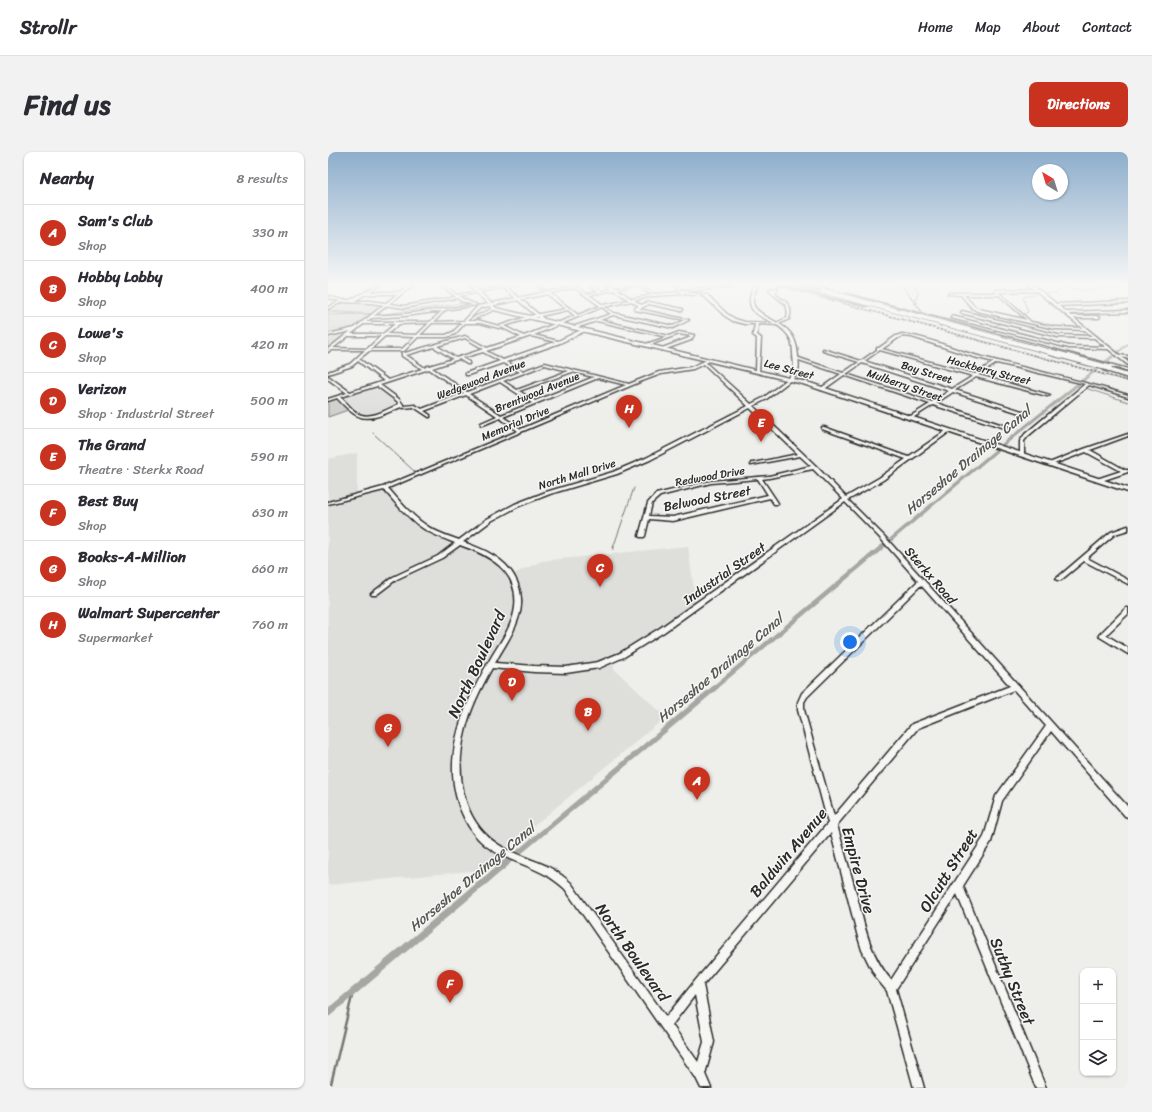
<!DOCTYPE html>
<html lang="en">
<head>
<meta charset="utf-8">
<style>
	body { margin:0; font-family:Sriracha,sans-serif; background:#f2f2f3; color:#2b2b33 }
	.controls { position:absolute; right:12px; bottom:12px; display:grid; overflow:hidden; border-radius:8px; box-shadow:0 1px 3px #0004 }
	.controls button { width:36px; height:36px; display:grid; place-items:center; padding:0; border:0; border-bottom:1px solid #e1e1e2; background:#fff; color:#2b2b33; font:20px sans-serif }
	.compass { position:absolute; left:704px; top:12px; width:36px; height:36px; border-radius:50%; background:#fff; box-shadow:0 1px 3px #0004; rotate:322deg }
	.you { position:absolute; left:522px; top:490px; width:14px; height:14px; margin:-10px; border:3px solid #fff; border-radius:50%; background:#1a73e8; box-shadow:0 0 0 6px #1a73e833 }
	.badge { display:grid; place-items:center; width:26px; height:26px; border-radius:50%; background:#c8321e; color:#fff; font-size:13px; font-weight:700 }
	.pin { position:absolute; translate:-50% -33px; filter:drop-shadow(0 1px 2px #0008) }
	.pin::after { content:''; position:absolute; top:21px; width:14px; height:12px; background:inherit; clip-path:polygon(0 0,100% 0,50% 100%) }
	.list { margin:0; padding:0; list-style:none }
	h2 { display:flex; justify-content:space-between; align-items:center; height:52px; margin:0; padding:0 16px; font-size:17px }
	h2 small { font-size:13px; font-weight:400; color:#7c7c81 }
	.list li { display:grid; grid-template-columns:26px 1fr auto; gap:12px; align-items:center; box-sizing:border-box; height:56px; padding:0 16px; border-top:1px solid #e1e1e2 }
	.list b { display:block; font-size:15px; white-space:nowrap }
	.list p { margin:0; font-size:13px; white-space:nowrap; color:#7c7c81 }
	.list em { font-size:13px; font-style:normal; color:#7c7c81 }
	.icon { flex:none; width:22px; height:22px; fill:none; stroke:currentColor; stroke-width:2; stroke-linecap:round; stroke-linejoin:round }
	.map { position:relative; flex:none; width:800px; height:936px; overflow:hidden; border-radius:8px }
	header { display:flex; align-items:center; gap:24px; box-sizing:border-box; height:56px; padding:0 20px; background:#fff; border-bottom:1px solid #e1e1e2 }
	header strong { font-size:19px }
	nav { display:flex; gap:22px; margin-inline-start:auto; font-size:14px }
	.intro { display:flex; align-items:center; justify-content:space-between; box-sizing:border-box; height:96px; padding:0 24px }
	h1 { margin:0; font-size:28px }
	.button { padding:10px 18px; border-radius:8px; background:#c8321e; color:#fff; font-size:14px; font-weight:700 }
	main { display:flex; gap:24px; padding:0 24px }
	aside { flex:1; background:#fff; border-radius:8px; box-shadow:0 1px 3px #0004 }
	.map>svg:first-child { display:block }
</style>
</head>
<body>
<header>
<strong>Strollr</strong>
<nav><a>Home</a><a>Map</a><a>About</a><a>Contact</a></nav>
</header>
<div class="intro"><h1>Find us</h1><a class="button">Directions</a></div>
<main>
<aside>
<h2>Nearby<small>8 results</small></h2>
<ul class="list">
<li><span class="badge">A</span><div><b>Sam's Club</b><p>Shop</p></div><em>330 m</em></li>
<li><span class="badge">B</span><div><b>Hobby Lobby</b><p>Shop</p></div><em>400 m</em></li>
<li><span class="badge">C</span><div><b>Lowe's</b><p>Shop</p></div><em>420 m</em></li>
<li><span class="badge">D</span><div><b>Verizon</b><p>Shop · Industrial Street</p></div><em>500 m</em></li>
<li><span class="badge">E</span><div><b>The Grand</b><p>Theatre · Sterkx Road</p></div><em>590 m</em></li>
<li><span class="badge">F</span><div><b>Best Buy</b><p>Shop</p></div><em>630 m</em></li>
<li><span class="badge">G</span><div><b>Books-A-Million</b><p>Shop</p></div><em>660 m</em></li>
<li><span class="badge">H</span><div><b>Walmart Supercenter</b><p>Supermarket</p></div><em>760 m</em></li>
</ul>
</aside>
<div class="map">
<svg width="800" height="936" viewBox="0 0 800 936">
	<rect width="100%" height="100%" fill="#eeeeea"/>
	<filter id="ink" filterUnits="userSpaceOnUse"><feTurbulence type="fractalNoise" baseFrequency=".025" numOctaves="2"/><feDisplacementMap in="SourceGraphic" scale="8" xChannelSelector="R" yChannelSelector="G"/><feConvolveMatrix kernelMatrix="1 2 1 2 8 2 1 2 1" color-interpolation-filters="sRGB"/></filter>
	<g filter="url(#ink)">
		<g fill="#dededb">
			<polygon points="546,133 609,133 613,138 607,140 597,141 551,140"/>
			<polygon points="47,234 67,249 67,254 45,263 36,263 13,245"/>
			<polygon points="29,301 29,344 57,336 98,376 169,407 183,423 214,409 360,394 368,454 284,508 286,517 338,565 152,718 0,733 0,307"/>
		</g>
		<g fill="#cececa" stroke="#7c7c7a">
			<polygon points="14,149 42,150 59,152 46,162 0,159 0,156"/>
			<polygon points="0,160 43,163 3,196 0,196"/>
			<polygon points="8,246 20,258 0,265 0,249"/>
		</g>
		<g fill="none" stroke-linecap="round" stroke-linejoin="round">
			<g stroke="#757573" stroke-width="1">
				<polyline points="716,141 727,141 735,136 759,138 800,135"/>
				<polyline points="0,163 43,162"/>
				<polyline points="50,163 135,151"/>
				<polyline points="679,170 700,160 695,145 710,141"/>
				<polyline points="666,174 675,171"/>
				<polyline points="746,234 754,235"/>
				<polyline points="757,236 800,250"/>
				<polyline points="45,281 87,320"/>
				<polyline points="285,396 306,336"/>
			</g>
			<polyline stroke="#757573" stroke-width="1.5" points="285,397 286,395"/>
			<polyline stroke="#757573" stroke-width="2.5" points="2,936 25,840"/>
			<polyline stroke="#a6a6a3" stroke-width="2" points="789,201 800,192"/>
			<polyline stroke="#a6a6a3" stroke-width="3" points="682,287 790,200"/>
			<polyline stroke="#a6a6a3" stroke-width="3.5" points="553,396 683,286"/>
			<polyline stroke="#a6a6a3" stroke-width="4.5" points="387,535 554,395"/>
			<polyline stroke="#a6a6a3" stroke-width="5.5" points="177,712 389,534"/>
			<polyline stroke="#a6a6a3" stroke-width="7" points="0,861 178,711"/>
			<g stroke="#2b2b2b" stroke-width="3">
				<g id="minor">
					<path d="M50 133H53L41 140H72L73 141 72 142H38L26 149H43L76 154 128 145 113 133H116L129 143 184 133H189L131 144 135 147 149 153 117 158 106 170 136 169 150 154 218 140 209 133H211L220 140 245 135V134L246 133 259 142 271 140 262 135 263 133 274 139 284 137 279 133H282L287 136 307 133 289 137 304 147 324 143 308 133H311L326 142 356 140 379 143 399 162 407 167 417 170 448 171 459 166C463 148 448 149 441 137L450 136 447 142C457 150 466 152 461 167L449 173 430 172 429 183 433 186 431 220 428 219 429 186 425 183 427 172H417L405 169 397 164 377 145 374 144 356 142 326 144 306 148 313 153 321 150 355 157 354 159 321 152 311 157 361 168 345 176 285 163 272 168 341 184 351 180 366 183 363 188 335 198H334V196L361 186 363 184 351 182 319 194H318V192L339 185 269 169 244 177V175L283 162 274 155 206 183 230 189 255 177H257V179L232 191 178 210 195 219 217 211 301 232 331 220 363 215 379 208 381 209 378 211 423 252 435 246 461 226H463V228L437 248 425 254 488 314 518 345 551 326 578 307 494 277V275H496L580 305 619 278H621V280L555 328 520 348 557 385 800 655V665L797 664 723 579 674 649 663 690 635 734 718 936H708L629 742 568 837 596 936H586L559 839 549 827 542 814 534 798 530 785 503 681 375 833 386 890 377 922 383 936H373L368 926 237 737C232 732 226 728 220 724 191 707 159 706 140 673 107 616 134 555 164 504 173 489 185 473 187 455 191 419 161 403 132 393L114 406 69 427 48 443H44L43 442 44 441 65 425 110 404 127 391C117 387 106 383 96 377 80 367 68 351 56 338L0 352V350L55 335 190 279 172 266 155 273H153V271L169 264 138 243 96 259 102 263V265H101L86 255 75 256 73 255C60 260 42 271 28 263 21 259 15 252 9 246L0 249V247L19 241 0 227V224L22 240 56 229 30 209 24 214 0 222V220L22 212 37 198H2L0 197 1 196 39 197 53 184H19L18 182H55L67 172H35L34 171 35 170H102L114 159 77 164 43 166 42 164 77 162 145 153 133 149 129 146 76 156 43 151 14 150 0 157V155L12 149 0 146V144L14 148H22ZM247 136 272 154 250 163 222 141ZM286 138 301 148 275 153 261 143ZM219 142 238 157 201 164 171 174 149 168 148 169H139L152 156ZM303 149 311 154 307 156V158L357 168 345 174 286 161 276 155ZM240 158 247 164 196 184 176 174 203 166ZM101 171 89 183 59 182 71 172ZM104 171H134L125 180 118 183H92ZM137 171H152L171 176 173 175 193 185 159 196 137 184 77 201 76 200H74V204L94 217 60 228 31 207 41 199H76L90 185H119L127 182ZM57 184 87 185 74 197H43ZM203 184 227 190 175 208 158 199ZM137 186 156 197 128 206 109 194ZM106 195 125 207 101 214H99L97 216 78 203ZM155 200 172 209 138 221V223H140L175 211 192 220 139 240 104 216 131 207 139 212H141V210L134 206ZM376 212 420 254 318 306 285 320 218 340 187 352 159 367 131 388C120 384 108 380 99 374 84 364 72 350 60 336L314 229 333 222 365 217ZM217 213 240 219 189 238 175 229ZM101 217 136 241 94 257 87 253 76 254 71 247 52 233ZM244 220 266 225 207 249 191 239ZM270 226 298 233 193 277 175 265ZM172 230 204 251 173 263 141 242ZM49 234 69 249 71 252C60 257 41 269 29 261 23 257 18 250 12 245ZM422 256 470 302 425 311H423V313L472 304 483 314 441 324 383 329 328 342 320 351 311 384 312 385H316L317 384 321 367 345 369 442 346 446 352H450V351L434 327 441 326 485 317 515 347 332 476 292 501 270 510 238 515 206 514 167 511C175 496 185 483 190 467 199 443 188 417 166 404 157 398 146 394 135 390L163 369 191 354 222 342 289 322 322 308ZM430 327 440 343 345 365 321 364 324 351 332 344 383 331ZM517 350 553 387 590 429 474 541 470 550V558L500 671 367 829 338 865 243 731C231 720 219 713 204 708 192 703 179 699 168 691 133 667 127 619 137 580 142 557 153 536 164 516L206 520 238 521 271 516 296 505 336 480ZM593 433 682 534 584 572 506 664 476 558V550L479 545ZM686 538 718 574 668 644 656 685 563 828C540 800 537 774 528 741 522 718 515 696 509 673L590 576ZM367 843 376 890 370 910 344 873Z"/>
					<polygon points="348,133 350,133 354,138 410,133 411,134 353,140"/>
					<path d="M710 137 709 139 670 140 703 170 727 175 757 176 758 178 727 177 649 159 644 156 633 143 620 142 621 141H669L667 138ZM636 143H671L699 168 651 157 646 154Z"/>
					<polygon points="800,149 800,151 728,154 727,153 728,152"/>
					<polygon points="166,156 168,157 144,168 142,167"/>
					<polygon points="800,158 800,160 737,162 736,161 737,160"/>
					<polygon points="634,159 730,183 767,184 769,185 767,186 730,185 633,161"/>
					<polygon points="624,164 741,194 780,195 782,196 780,197 741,196 623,166"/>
					<polygon points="743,164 771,164 772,165 771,166 742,166"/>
					<polygon points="27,176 28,178 0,184 0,182"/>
					<path d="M574 182C600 185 625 197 650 204 700 217 750 228 800 243V245L761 233 700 284 696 289V303L694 304 692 303V289L697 282 757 232 669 211 650 223 722 243 719 244 648 225 627 238 697 260V262H695L625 240 608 251 681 275 682 276 680 277 605 253 583 267H581V265L602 252 516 223 495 238H493V236L513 222 465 206 468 205 515 221 531 210 495 199V197L533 209 549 198V196H551L568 184ZM574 184 584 185 646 205 666 210 647 222 554 197 570 186ZM552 198 645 224 624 237 536 209ZM534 211 621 239 604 250 518 222Z"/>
					<polygon points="790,203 800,204 800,206 789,205 788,204"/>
					<polygon points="800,282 800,284 762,298 797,318 800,318 800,320 773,329 769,329 769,327 793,319 758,300 723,313 719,313 719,312 756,297"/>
					<polygon points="800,374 800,378 787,382 759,406 800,428 800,432 756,409 733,428 729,428 728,427 729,426 783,380"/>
					<polygon points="798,456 800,456 800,462 778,483 800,496 800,502 772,485 771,483"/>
				</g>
			</g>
			<g stroke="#2b2b2b" stroke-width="3">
				<g id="major">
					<polygon points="81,133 85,133 0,200 0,197"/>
					<path d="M141 133H145L168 156 211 166 172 133H176L216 167 461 226C467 217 466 213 465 202 465 195 464 187 459 182 445 162 410 169 426 133H430C427 139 423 147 426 154 428 158 433 161 437 164 457 175 468 179 470 204 471 215 472 217 465 227L479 230 800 336V340L475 232 166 158Z"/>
					<polygon points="478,133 484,133 507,139 505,140"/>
					<polygon points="701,133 705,133 800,210 800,213"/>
					<polygon points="519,142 800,217 800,219 519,144"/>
				</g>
			</g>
			<g stroke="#2b2b2b" stroke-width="3">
				<g id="highway">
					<polygon points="456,133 462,133 540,153 538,154"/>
					<polygon points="777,215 800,222 800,226 775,218 774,217"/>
				</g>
			</g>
			<use href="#minor" fill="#f6f6f2" fill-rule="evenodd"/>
			<use href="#major" fill="#f6f6f2" fill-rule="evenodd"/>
			<use href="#highway" fill="#f6f6f2" fill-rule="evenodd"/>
			<g stroke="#2b2b2b" stroke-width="1.5">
				<g id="rail">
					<polyline points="448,133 800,229"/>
					<polyline points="574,133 597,164 613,174"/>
					<polyline points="586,133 590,140 588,149 590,155"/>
				</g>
			</g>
			<use href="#rail" stroke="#f6f6f2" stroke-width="1" stroke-dasharray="2" stroke-linecap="butt"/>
			<g stroke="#2b2b2b" stroke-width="6" stroke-linecap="butt">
				<polyline id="highway-bridge-far1" points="495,139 726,201"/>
			</g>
			<g stroke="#2b2b2b" stroke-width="8" stroke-linecap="butt">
				<polyline id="highway-bridge" points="722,200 781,216"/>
			</g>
			<use href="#highway-bridge-far1" stroke="#f6f6f2" stroke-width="4.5"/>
			<use href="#highway-bridge" stroke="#f6f6f2" stroke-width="5.5"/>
		</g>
	</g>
	<linearGradient id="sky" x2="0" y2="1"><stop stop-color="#8daecc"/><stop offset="0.5" stop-color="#f7f7f6"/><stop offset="1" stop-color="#f7f7f6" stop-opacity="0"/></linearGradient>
	<rect width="800" height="264" fill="url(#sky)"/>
	<g text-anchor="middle" stroke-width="3" stroke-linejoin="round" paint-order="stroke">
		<g font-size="11" fill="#2b2b2b" stroke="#f6f6f2">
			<text transform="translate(461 217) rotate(15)" y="4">Lee Street</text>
			<text transform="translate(661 218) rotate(15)" y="4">Hackberry Street</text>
			<text transform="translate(599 220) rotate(17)" y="4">Bay Street</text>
			<text transform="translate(153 227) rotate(-21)" y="4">Wedgewood Avenue</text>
			<text transform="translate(577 233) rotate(19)" y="4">Mulberry Street</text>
			<text transform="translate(209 240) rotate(-22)" y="4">Brentwood Avenue</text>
			<text transform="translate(187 271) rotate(-23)" y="4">Memorial Drive</text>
			<text transform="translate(249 322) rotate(-17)" y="4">North Mall Drive</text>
			<text transform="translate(382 324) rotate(-10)" y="4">Redwood Drive</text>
		</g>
		<g font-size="13" fill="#2b2b2b" stroke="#f6f6f2">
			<text transform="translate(379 346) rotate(-11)" y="5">Belwood Street</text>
			<text transform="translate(396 421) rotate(-35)" y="5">Industrial Street</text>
			<text transform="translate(603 423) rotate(49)" y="5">Sterkx Road</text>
		</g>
		<g font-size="14" font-style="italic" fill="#565655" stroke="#f6f6f2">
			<text transform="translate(640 308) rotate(-40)" y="5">Horseshoe Drainage Canal</text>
			<text transform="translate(392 516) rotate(-40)" y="5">Horseshoe Drainage Canal</text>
			<text transform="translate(144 725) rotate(-40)" y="5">Horseshoe Drainage Canal</text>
		</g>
		<g font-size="16" fill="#2b2b2b" stroke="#f6f6f2">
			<text transform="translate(148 512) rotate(-65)" y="6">North Boulevard</text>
			<text transform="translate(460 700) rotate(-50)" y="6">Baldwin Avenue</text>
			<text transform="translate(531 718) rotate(75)" y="6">Empire Drive</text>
			<text transform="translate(620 718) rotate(-58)" y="6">Olcutt Street</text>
			<text transform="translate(305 800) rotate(55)" y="6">North Boulevard</text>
			<text transform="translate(685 829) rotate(68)" y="6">Suthy Street</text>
		</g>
	</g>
</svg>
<div class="controls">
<button>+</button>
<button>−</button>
<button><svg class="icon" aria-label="layers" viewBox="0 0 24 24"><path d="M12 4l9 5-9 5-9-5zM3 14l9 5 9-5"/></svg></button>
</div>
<svg class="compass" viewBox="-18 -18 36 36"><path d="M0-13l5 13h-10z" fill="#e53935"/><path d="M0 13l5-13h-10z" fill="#7c7c81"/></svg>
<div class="you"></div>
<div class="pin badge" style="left:369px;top:648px">A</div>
<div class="pin badge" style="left:260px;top:579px">B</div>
<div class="pin badge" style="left:272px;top:435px">C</div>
<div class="pin badge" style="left:184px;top:549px">D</div>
<div class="pin badge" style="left:433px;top:290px">E</div>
<div class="pin badge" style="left:122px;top:851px">F</div>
<div class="pin badge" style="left:60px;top:595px">G</div>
<div class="pin badge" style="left:301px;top:276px">H</div>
</div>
</main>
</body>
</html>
